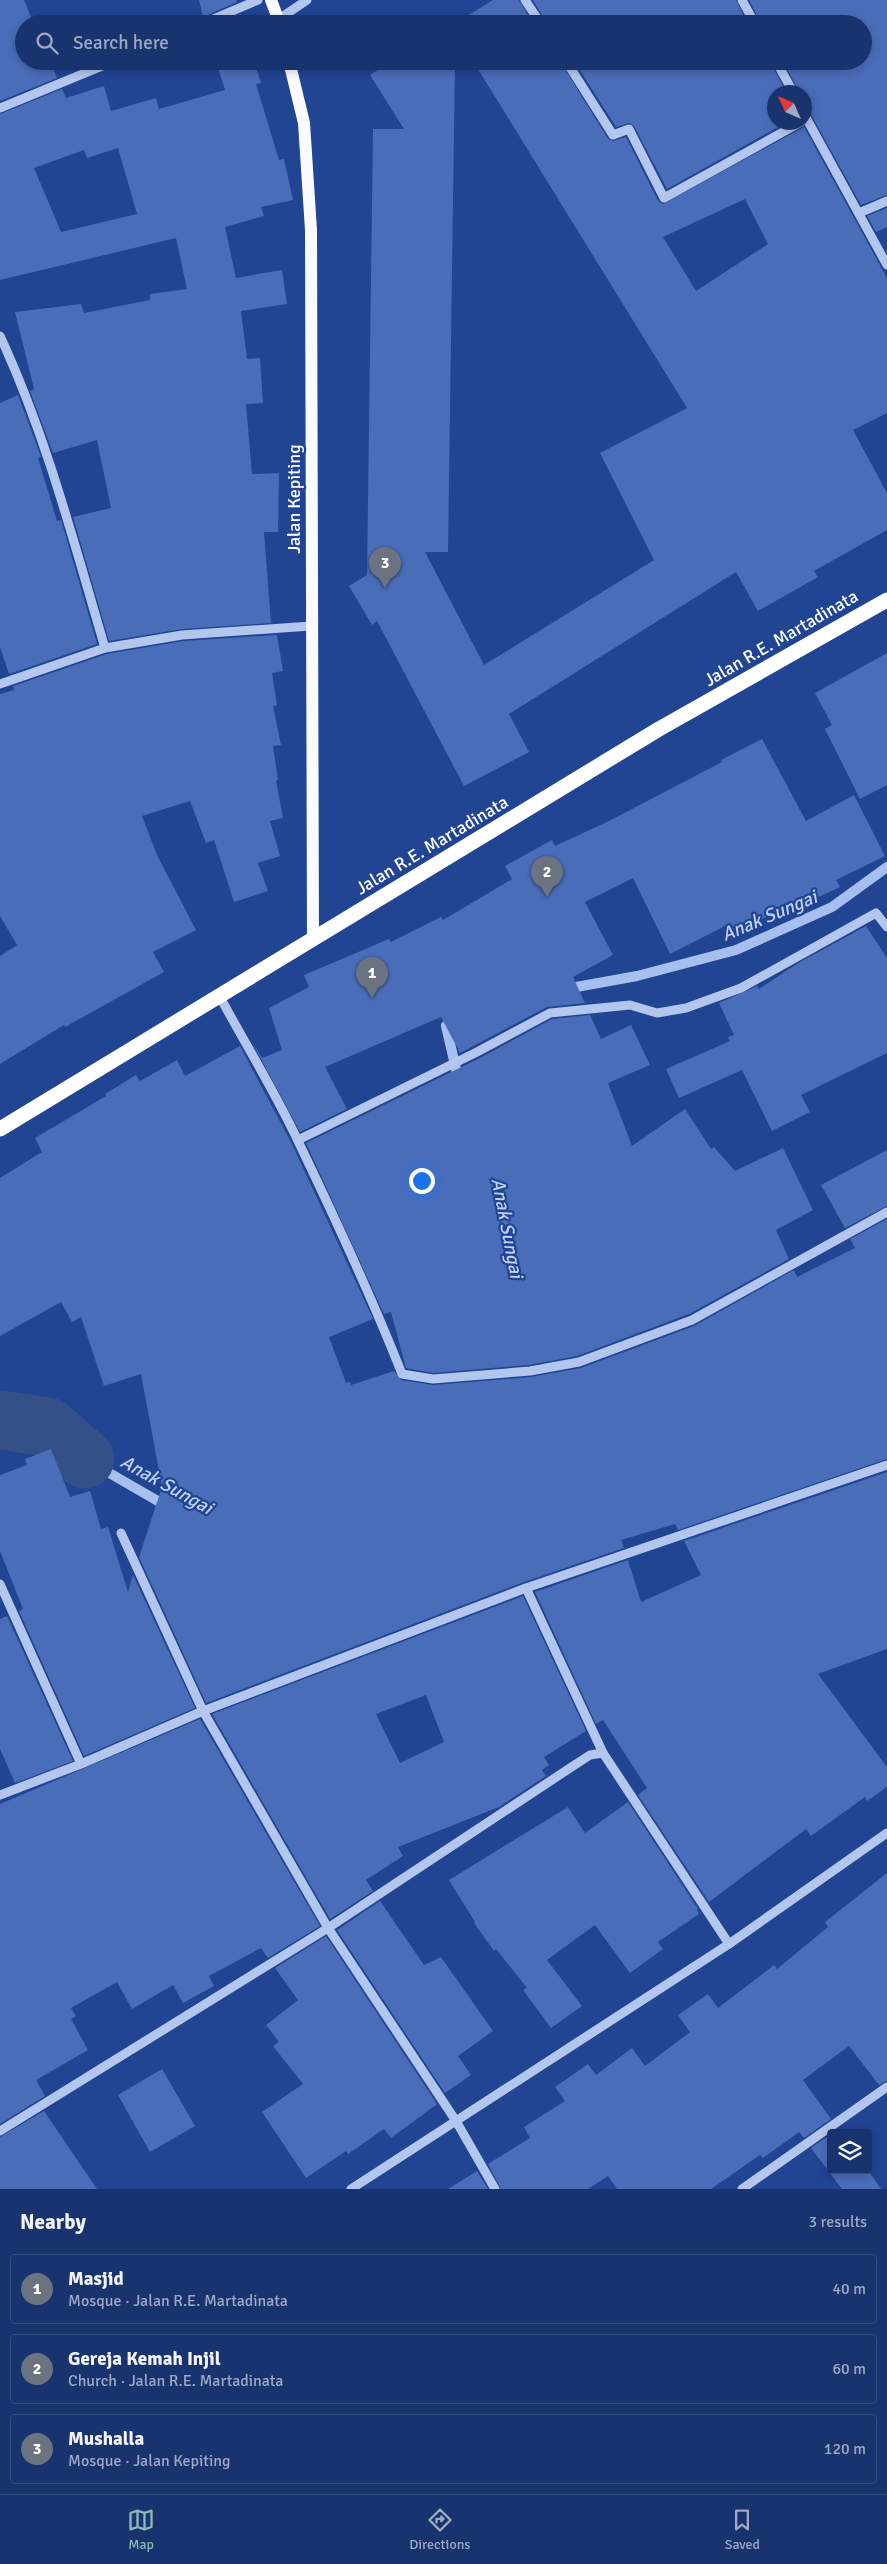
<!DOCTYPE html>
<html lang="en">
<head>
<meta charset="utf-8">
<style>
	body { margin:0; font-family:Signika,sans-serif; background:#263f76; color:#f1f3f6 }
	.controls { position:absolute; right:15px; bottom:15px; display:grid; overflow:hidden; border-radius:5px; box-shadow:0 2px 8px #0003 }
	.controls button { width:45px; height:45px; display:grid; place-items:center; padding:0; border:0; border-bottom:1px solid #374e81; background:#19336e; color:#f1f3f6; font:25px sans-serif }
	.compass { position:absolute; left:767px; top:85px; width:45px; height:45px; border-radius:50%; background:#19336e; box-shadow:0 2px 8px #0003; rotate:315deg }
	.you { position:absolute; left:421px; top:1180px; width:18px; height:18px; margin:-12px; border:4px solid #fff; border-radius:50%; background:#1a73e8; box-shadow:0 0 0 8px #1a73e833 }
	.badge { display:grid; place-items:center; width:32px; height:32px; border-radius:50%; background:#8bbbb9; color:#fff; font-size:16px; font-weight:700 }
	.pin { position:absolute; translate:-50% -41px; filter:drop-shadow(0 1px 2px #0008) }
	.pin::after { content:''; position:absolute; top:26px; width:18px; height:15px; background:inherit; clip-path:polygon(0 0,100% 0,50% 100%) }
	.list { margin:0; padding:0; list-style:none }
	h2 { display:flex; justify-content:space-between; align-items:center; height:65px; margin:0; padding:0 20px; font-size:21px }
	h2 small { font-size:16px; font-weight:400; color:#9faac2 }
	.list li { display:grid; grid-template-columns:32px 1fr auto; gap:15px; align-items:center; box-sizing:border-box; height:70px; margin:0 10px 10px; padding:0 10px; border:1px solid #374e81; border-radius:5px }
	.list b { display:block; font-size:19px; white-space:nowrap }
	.list p { margin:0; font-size:16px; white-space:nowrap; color:#9faac2 }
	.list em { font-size:16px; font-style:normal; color:#9faac2 }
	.icon { flex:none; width:28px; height:28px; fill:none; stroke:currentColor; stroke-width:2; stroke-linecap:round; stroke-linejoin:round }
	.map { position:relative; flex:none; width:887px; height:2189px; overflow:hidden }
	.search { position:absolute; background:#19336e; box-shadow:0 2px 8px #0003; left:15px; right:15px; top:15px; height:55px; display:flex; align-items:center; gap:12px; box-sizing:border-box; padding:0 18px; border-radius:28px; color:#9faac2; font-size:19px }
	.sheet { height:305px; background:#19336e }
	nav { display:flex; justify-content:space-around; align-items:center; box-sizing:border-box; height:70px; border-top:1px solid #374e81; background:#19336e; font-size:14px; color:#9faac2 }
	nav a { display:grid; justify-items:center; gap:2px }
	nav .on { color:#8bbbb9 }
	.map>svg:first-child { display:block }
</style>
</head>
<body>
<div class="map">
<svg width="887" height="2189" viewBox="0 0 887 2189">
	<rect width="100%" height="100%" fill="#214493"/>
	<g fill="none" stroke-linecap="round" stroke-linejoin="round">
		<g stroke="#a7bfef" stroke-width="10">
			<polyline points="565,989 637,976 736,950 832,907 887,867"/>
			<polyline points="456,1022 446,1026 459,1082"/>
			<polyline points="85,1459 170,1508"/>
		</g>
		<polyline stroke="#354f89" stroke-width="59" points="0,1420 48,1427 85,1459"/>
	</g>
	<g fill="#4a6db9" fill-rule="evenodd">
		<polygon points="0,0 24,0 34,24 24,24 24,61 50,61 57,78 0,101"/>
		<polygon points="199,0 236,0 237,2 203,17"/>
		<polygon points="493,0 519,0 533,24 454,24"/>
		<polygon points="533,0 736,0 748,24 547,24"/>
		<polygon points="749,0 887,0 887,195 861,205 809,111 804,108 804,92 799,92 783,61 863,61 863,24 761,24"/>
		<polygon points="241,14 243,24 218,24"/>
		<path d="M216 61H254L261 83 256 84 279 160 284 159 293 200 261 207 264 216 225 227 236 278 282 270 287 304 241 311 247 359 260 358 263 403 246 404 252 474 279 473 278 532H264L271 623 182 629 109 641 73 517 111 508 97 440 53 453 30 391 34 389 15 312 81 304 84 313 150 300V294L187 289 176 238 0 280V114L62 89 66 98 104 86 111 111 156 98 159 109 225 90ZM118 148 137 214 61 232 34 168 84 150 87 158Z"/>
		<path d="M392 61H455L448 552H425L484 665 654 560 600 453 687 408 473 61H560L608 139 613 141 626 137 658 201 663 204 804 127 887 278V413L853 430 887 493V530L814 571 818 577 758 611 736 572 509 714 529 752 464 786 377 621 372 625 349 586 367 575 373 129H404L370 75ZM745 199 768 244 696 291 663 237Z"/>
		<polygon points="574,61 770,61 786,92 774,92 774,122 787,122 667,189 634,126 629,123 616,127"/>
		<polygon points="887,208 887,227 876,232 867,216"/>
		<polygon points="18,395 41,457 38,458 57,521 61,520 97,644 9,674 0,647 0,403"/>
		<polygon points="277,635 283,671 272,673 277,705 273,706 281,745 273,746 278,780 276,781 283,818 270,821 280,856 258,863 268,891 234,902 214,840 206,843 190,801 142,816 157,855 196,930 153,952 164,972 65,1027 64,1025 0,1064 0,956 17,945 0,916 0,694 14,690 13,686 107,654 183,641"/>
		<polygon points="887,653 887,785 860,799 825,729 832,725 815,693"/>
		<polygon points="762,739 806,821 854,795 885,856 836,880 840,887 799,906 797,901 734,934 729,924 670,954 633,878 585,902 613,955 573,977 585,1003 547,1007 460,1053 441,1017 325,1067 347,1109 300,1132 251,1040 262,1058 282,1050 269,1008 309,987 304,975 389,939 391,942 441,917 443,920 512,879 505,866 552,840 555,846 609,821 722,762 721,760"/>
		<polygon points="866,926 887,958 887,1053 801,1095 810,1112 772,1131 742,1070 679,1098 666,1069 730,1041 728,1037 734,1035 719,1003 757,986 759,989 800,962"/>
		<polygon points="590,1015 601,1039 631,1025 650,1065 608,1083 632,1146 685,1109 711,1149 714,1147 735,1171 783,1148 813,1210 776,1230 789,1259 689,1314 577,1356 529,1365 433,1373 406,1368 391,1312 384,1314 306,1143 480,1058 552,1019"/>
		<polygon points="240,1046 292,1144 373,1319 329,1337 346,1383 350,1382 351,1385 394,1371 401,1380 433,1385 531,1377 581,1368 694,1326 794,1270 797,1277 855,1248 850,1239 887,1219 887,1459 678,1530 675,1524 621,1540 624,1548 524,1582 206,1703 139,1557 162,1487 141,1374 104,1386 81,1317 72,1322 61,1302 0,1336 0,1178 42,1152 35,1138 106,1096 105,1094 136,1075 140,1081 177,1060 185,1076"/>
		<polygon points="887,1150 887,1206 845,1228 821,1185"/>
		<polygon points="51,1449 70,1497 90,1491 101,1529 108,1527 128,1592 133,1575 195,1708 84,1756 19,1611 23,1609 0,1551 0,1475 27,1465 25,1459"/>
		<polygon points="887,1472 887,1649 818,1674 887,1767 887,1787 867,1801 865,1797 811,1836 806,1829 709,1902 638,1795 647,1788 603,1720 596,1724 535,1592 628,1560 641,1602 701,1575 684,1541"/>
		<path d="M523 1596 586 1731 544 1757 549 1765 542 1770 546 1776 499 1807 398 1847 403 1856 366 1880 373 1891 330 1919 212 1714ZM426 1695 444 1742 400 1763 376 1714Z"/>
		<polygon points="7,1616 73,1761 15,1783 0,1749 0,1619"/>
		<polygon points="200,1719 320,1926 268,1958 261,1948 209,1976 214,1986 183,2003 173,1985 132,2009 117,1982 71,2008 76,2016 71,2019 88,2050 36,2080 45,2096 0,2124 0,1804"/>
		<polygon points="628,1802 698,1909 697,1910 699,1914 658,1942 663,1949 630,1973 595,1925 547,1960 582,2006 551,2028 523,1990 527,1988 496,1949 494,1951 474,1923 475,1922 449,1880 568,1807 585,1833"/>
		<polygon points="887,1873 887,2081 879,2085 849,2046 803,2080 831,2119 804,2138 799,2132 763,2158 760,2155 711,2189 617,2189 608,2176 588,2189 501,2189 488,2164 530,2138 524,2127 565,2101 555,2087 588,2064 596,2075 632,2048 645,2066 690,2032 678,2015 708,1994 718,2008 774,1965 777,1969 828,1927 825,1922"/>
		<polygon points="380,1901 424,1965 441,1957 493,2031 458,2056 471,2075 445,2093 337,1930"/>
		<polygon points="326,1936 437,2104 391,2138 384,2129 348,2154 346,2151 306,2178 262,2112 303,2084 273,2046 279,2042 266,2025 298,2000 275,1968"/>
		<polygon points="162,2069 195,2126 150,2152 118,2095"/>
		<polygon points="44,2111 97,2189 0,2189 0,2137"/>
		<polygon points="831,2134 831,2170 868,2170 881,2189 842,2189 811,2148"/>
		<polygon points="477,2171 488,2189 448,2189"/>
	</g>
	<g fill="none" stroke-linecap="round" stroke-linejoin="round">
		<g stroke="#b3c6ed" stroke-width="9">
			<polyline points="525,0 541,24"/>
			<polyline points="742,0 755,24"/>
			<polyline points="279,19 307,0"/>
			<polyline points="202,24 258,0"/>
			<polyline points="566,61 613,135 629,129 664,198 801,122"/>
			<polyline points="776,61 793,92"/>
			<polyline points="0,108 114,61"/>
			<polyline points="804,114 887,265"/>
			<polyline points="859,213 887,201"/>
			<path d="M0 336C46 435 74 543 105 648"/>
			<polyline points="0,684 105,648 182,635 311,626"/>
			<path d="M220 997C246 1045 275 1092 298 1141 335 1218 371 1295 402 1374L433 1379 530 1371 579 1362 692 1320 887 1212"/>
			<polyline points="298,1140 477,1052 550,1013 630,1005 657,1013 686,1008 741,988 876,913 887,927"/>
			<polyline points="121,1533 203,1711 328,1928 456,2121 495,2189"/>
			<polyline points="0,1584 81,1764"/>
			<polyline points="526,1588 603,1753 729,1944"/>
			<polyline points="0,1795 81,1764 203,1711 526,1588 887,1465"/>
			<polyline points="0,2131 328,1928 570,1768 590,1755 603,1753"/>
			<polyline points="351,2189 729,1944 887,1833"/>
			<polyline points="742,2189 887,2087"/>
		</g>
		<g stroke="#fafbff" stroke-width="12">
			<polyline points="271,0 280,24"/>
			<polyline points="289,61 304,123 311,230 313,939"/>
		</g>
		<polyline stroke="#fff" stroke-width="15" points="0,1129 659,729 887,600"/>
	</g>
	<g text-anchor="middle" stroke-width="4.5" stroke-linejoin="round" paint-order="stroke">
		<g font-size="18" fill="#fff" stroke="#214493">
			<text transform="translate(294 499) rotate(-90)" y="6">Jalan Kepiting</text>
			<text transform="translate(781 638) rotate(-30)" y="6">Jalan R.E. Martadinata</text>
			<text transform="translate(432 845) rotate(-31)" y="6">Jalan R.E. Martadinata</text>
		</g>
		<g font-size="19" font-style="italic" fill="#c0d1f4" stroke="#214493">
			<text transform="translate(769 915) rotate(-23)" y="7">Anak Sungai</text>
			<text transform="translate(508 1228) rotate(79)" y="7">Anak Sungai</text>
			<text transform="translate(167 1484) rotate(29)" y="7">Anak Sungai</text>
		</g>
	</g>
</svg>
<div class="controls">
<button><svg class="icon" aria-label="layers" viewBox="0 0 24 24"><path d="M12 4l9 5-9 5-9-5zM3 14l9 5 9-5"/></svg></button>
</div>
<svg class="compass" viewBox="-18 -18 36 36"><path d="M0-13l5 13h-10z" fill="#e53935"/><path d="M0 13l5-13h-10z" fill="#9faac2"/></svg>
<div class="you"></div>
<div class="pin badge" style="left:372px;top:998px;background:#6b7280">1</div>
<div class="pin badge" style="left:547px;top:897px;background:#6b7280">2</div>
<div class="pin badge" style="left:385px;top:588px;background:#6b7280">3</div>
<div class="search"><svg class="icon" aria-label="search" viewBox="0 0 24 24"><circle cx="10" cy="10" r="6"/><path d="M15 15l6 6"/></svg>Search here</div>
</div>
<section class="sheet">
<h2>Nearby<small>3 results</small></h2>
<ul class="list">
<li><span class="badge" style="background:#6b7280">1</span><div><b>Masjid</b><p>Mosque · Jalan R.E. Martadinata</p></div><em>40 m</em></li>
<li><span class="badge" style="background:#6b7280">2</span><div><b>Gereja Kemah Injil</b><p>Church · Jalan R.E. Martadinata</p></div><em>60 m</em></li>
<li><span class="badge" style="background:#6b7280">3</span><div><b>Mushalla</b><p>Mosque · Jalan Kepiting</p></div><em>120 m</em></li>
</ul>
</section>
<nav>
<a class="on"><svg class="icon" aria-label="map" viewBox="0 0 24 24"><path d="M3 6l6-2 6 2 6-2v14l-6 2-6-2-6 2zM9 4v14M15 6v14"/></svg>Map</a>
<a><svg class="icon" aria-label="directions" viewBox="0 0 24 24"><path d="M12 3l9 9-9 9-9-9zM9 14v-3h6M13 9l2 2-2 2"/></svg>Directions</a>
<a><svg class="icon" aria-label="saved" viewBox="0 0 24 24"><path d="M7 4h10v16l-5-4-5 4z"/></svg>Saved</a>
</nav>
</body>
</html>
